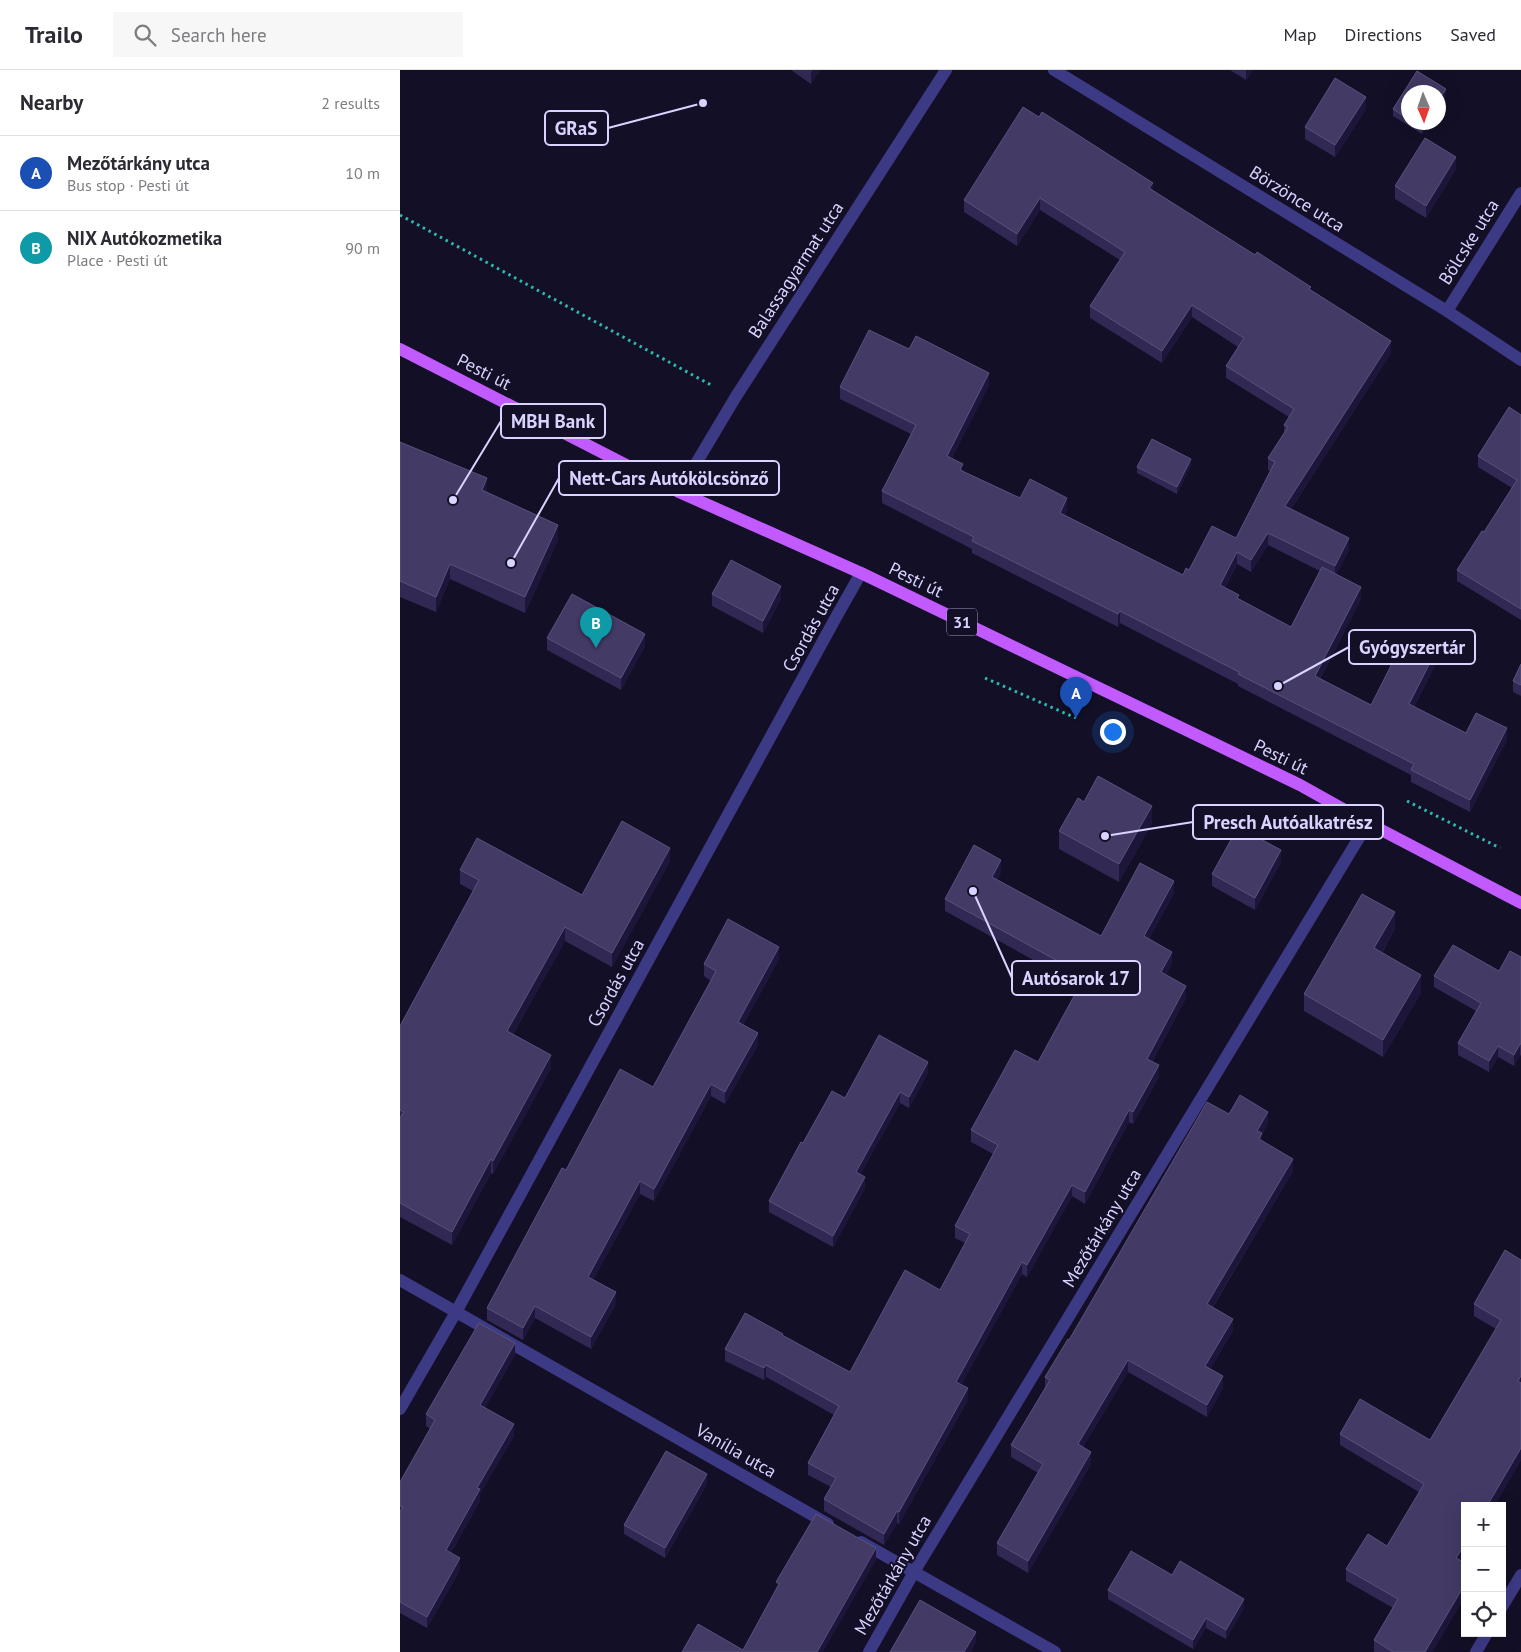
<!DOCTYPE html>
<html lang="en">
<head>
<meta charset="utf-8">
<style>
	body { margin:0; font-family:"PT Sans",sans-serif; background:#f7f7f7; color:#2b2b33 }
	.controls { position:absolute; right:15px; bottom:15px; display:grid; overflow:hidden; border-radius:0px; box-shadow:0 5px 20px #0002 }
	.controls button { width:45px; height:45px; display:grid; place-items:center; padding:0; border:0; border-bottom:1px solid #e1e1e2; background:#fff; color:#2b2b33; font:25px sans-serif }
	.compass { position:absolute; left:1001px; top:15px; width:45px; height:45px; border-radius:50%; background:#fff; box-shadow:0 5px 20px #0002; rotate:178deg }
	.you { position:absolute; left:712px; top:661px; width:18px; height:18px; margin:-12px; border:4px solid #fff; border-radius:50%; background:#1a73e8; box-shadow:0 0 0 8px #1a73e833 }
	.badge { display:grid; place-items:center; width:32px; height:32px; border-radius:50%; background:#ea580c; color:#fff; font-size:16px; font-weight:700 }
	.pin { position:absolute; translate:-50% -41px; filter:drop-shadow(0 1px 2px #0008) }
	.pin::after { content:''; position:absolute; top:26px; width:18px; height:15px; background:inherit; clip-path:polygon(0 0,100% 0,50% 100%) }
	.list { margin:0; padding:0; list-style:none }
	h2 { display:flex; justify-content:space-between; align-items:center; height:65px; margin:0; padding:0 20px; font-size:21px }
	h2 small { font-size:16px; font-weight:400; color:#7c7c81 }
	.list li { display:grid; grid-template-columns:32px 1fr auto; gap:15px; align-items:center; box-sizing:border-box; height:75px; padding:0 20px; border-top:1px solid #e1e1e2 }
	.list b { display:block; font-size:19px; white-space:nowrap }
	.list p { margin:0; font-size:16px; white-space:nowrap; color:#7c7c81 }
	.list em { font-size:16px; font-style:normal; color:#7c7c81 }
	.icon { flex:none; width:28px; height:28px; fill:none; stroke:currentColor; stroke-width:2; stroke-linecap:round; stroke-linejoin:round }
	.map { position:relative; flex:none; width:1121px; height:1582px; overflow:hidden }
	header { display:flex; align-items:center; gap:30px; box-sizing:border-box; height:70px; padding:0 25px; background:#fff; border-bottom:1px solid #e1e1e2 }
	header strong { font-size:24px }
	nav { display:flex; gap:28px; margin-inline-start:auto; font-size:18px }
	.search { width:350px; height:45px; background:#f7f7f7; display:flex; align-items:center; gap:12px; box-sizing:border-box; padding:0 18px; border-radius:0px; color:#7c7c81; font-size:19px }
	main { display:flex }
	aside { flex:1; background:#fff }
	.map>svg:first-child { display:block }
</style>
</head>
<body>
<header>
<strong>Trailo</strong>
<div class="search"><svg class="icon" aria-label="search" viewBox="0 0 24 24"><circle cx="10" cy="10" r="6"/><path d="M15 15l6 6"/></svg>Search here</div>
<nav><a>Map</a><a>Directions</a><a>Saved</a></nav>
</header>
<main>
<aside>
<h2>Nearby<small>2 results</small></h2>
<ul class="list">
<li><span class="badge" style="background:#1a4fb4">A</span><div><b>Mezőtárkány utca</b><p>Bus stop · Pesti út</p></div><em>10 m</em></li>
<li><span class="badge" style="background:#0f9aa8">B</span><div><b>NIX Autókozmetika</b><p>Place · Pesti út</p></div><em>90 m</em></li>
</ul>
</aside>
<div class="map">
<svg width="1121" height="1582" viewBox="0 0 1121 1582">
	<rect width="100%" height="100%" fill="#130f26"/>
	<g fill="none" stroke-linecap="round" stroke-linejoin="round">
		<g stroke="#2fb8b0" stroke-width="3" stroke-dasharray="2.5 4" stroke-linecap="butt">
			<polyline points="0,145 311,315"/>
			<polyline points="585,608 676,648"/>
			<polyline points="1007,731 1100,778"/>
		</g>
		<g stroke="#3d3a85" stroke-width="12">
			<polyline points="654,0 1047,241 1121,290"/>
			<polyline points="1047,241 1121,123"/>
			<polyline points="279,422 335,328 546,0"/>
			<polyline points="0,1210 428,1454"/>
			<polyline points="0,1339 56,1242 435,549 461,503"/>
			<polyline points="461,1472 655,1582"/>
			<polyline points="1102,1537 1121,1505"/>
			<polyline points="469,1582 514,1502 968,753"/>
			<polyline points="1076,1582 1087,1563"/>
		</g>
		<polyline stroke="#c25bff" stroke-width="12" points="0,279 279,422 461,503 900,715 968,753 1121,833"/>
	</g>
	<g fill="#312854" fill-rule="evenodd">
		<polygon points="391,0 420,0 411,14"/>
		<polygon points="830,0 853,0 846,10"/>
		<polygon points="1017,1 1046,19 1046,26 1038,37 1038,22 1008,22 1008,52 1029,52 1022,64 993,46 993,39"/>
		<polygon points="966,39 935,87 905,69 905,57"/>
		<polygon points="1056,99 1026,148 995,129 995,116"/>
		<path d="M753 121 911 220 991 283 891 439 949 480 936 504 961 529 920 609 971 635 1037 591 1014 637 1066 663 1107 670 1070 742 1011 712V705L838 616V614L720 553 718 557 572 483V479L482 433V421L511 364 440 329V317L509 279 589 315 552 388 563 401 620 428 667 440 665 445 783 505 789 500 836 468 870 401 868 400V388L884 364V355L889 347 826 308V296L838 277 792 247 762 293 690 248V236L720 190 640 140 617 176 564 142V130ZM868 475 920 501 891 557 839 529 825 518 837 494 851 502Z"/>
		<polygon points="1121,345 1121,550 1057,511 1057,500 1084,462 1112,418 1078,397 1078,386"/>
		<polygon points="0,372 87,422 158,470 125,543 50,509 36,542 0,527"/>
		<polygon points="791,395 777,424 737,403 737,397"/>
		<polygon points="312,524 381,529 363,563 312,536"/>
		<polygon points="147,568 245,576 221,620 147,580"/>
		<polygon points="1121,594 1121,626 1113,622 1113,611"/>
		<polygon points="684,732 752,753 719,812 659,779 659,761"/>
		<polygon points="270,791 212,897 165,871 113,964 151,998 93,1104 91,1103 52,1175 0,1147 0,956 73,821 60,814 60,800 182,825"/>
		<polygon points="881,792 855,840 812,816 812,804"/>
		<polygon points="601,802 597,810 701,866 774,823 749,869 772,893 766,905 786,928 752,992 759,1007 733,1054 729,1052 685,1134 672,1126 627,1207 622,1204 561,1315 568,1330 499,1454 497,1453 484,1475 424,1441 424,1429 431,1417 408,1405 408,1393 434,1345 366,1307 364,1310 325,1291 325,1279 383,1266 450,1302 540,1220 565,1173 555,1168 555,1156 593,1084 571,1072 571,1060 638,992 680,916 545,841 545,829"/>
		<polygon points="995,859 982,883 1021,923 983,987 904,941 904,924"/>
		<polygon points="1121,887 1121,986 1120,985 1114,996 1098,987 1089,1002 1058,985 1058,973 1076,941 1034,917 1034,906 1099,901"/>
		<polygon points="379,889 343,955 358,975 325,1034 311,1026 254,1131 240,1124 193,1210 216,1234 191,1279 135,1248 123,1270 87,1250 87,1238 166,1100 253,1017 311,911 304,906 304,894"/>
		<polygon points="528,1003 509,1038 500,1033 460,1105 465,1118 433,1177 369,1142 369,1131 403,1073 445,1028"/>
		<polygon points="829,1044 868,1053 862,1065 862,1070 893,1101 813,1237 833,1261 810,1299 823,1318 807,1347 728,1302 683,1377 691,1394 628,1503 597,1485 597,1473 638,1403 611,1387 611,1375 645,1318 645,1307 669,1270"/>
		<polygon points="1121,1190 1121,1390 1094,1436 1065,1436 1061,1491 1065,1493 1065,1526 1032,1582 974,1582 974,1570 993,1538 946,1511 946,1499 987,1476 1019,1422 940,1375 940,1364 1030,1370 1096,1259 1074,1246 1074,1234"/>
		<polygon points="115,1285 85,1338 114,1366 80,1424 80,1431 51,1483 60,1500 27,1558 0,1543 0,1412 30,1359 26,1356 26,1344"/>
		<polygon points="307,1414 265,1488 224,1464 224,1455"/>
		<polygon points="772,1505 844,1538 826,1569 806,1558 793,1579 708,1529 708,1520"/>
	</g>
	<g fill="#1d163a">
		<polygon points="413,0 420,0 411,14 411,2"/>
		<polygon points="846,0 853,0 846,10"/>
		<polygon points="1046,19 1046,26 1038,37 1038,31"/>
		<polygon points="966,27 966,39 935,87 935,75"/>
		<polygon points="1025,52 1029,52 1022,64 1022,57"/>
		<polygon points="1056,87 1056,99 1026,148 1026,136"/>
		<polygon points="753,113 753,125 749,118"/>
		<polygon points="640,128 640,140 617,176 617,164"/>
		<polygon points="792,235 792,247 762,293 762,281"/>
		<polygon points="991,271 991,283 885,448 885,436"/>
		<polygon points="589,303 589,315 547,398 547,386"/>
		<polygon points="791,389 791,395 777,424 777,417"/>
		<polygon points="87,408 87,423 82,420"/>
		<polygon points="667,428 667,440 660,455 660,443"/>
		<polygon points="158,455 158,470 125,543 125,527"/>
		<polygon points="868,463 868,475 851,502 851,490"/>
		<polygon points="949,468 949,480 935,508 935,496"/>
		<polygon points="837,482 837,494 820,527 820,515"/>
		<polygon points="50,494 50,509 36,542 36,527"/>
		<polygon points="381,516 381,529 363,563 363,551"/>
		<polygon points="961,517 961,529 915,618 915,606"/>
		<polygon points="720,541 720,553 718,557 718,544"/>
		<polygon points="245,564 245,576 221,620 221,608"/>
		<polygon points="1037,579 1037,591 1009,646 1009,634"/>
		<polygon points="1107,658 1107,670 1070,742 1070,730"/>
		<polygon points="752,736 752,753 719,812 719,794"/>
		<polygon points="270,778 270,791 212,897 212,883"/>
		<polygon points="881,780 881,792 855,840 855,828"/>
		<polygon points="601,790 601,802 592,819 592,807"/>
		<polygon points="774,811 774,823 744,878 744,866"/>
		<polygon points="995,842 995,859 974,896 974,878"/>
		<polygon points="165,857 165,871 107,974 107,961"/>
		<polygon points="379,877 379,889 338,964 338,952"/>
		<polygon points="772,882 772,893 761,914 761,902"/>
		<polygon points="1021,905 1021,923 983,987 983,970"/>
		<polygon points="786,916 786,928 747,1001 747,989"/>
		<polygon points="358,963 358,975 325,1034 325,1022"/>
		<polygon points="1120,974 1120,985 1114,996 1114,985"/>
		<polygon points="1098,976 1098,987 1089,1002 1089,991"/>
		<polygon points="151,985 151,998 93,1104 93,1091"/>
		<polygon points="528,992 528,1003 509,1038 509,1027"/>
		<polygon points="759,995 759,1007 733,1054 733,1042"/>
		<polygon points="311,1014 311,1026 254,1131 254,1119"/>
		<polygon points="500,1022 500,1033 456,1113 456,1102"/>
		<polygon points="729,1040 729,1052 685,1134 685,1122"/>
		<polygon points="868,1042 868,1053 862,1065 862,1075 859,1070 857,1061"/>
		<polygon points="91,1089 91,1103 52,1175 52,1162"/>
		<polygon points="893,1089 893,1101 807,1246 807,1234"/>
		<polygon points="465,1107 465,1118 433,1177 433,1166"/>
		<polygon points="240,1111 240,1124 188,1219 188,1207"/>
		<polygon points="672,1115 672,1126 627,1207 627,1195"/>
		<polygon points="622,1192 622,1204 556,1324 556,1312"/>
		<polygon points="216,1222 216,1234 191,1279 191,1267"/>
		<polygon points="135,1236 135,1248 123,1270 123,1258"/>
		<polygon points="833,1249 833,1261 805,1308 805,1296"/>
		<polygon points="115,1273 115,1285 80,1347 80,1335"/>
		<polygon points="728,1290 728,1302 678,1386 678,1374"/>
		<polygon points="366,1295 366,1307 364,1310 364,1298"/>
		<polygon points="823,1306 823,1318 807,1347 807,1335"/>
		<polygon points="1121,1306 1121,1317 1118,1311"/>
		<polygon points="568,1318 568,1330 499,1454 499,1442"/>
		<polygon points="114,1354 114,1366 80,1424 80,1431 46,1492 46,1480 77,1418"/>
		<polygon points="1121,1378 1121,1390 1094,1436 1087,1436"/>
		<polygon points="691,1382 691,1394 628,1503 628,1491"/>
		<polygon points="307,1404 307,1414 265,1488 265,1478"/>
		<polygon points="497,1441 497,1453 484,1475 484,1464"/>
		<polygon points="1065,1474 1065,1485 1056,1500 1056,1488"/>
		<polygon points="476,1478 476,1490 423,1582 417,1582"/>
		<polygon points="60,1488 60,1500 27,1558 27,1547"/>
		<polygon points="1065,1514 1065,1526 1032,1582 1025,1582"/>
		<polygon points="844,1529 844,1538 826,1569 826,1560"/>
		<polygon points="806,1548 806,1558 793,1579 793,1570"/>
		<polygon points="576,1562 576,1573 571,1582 564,1582"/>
	</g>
	<g fill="#433a66" stroke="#5a527e">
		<polygon points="1017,1 1046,19 1038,31 1038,22 1008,22 1008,49 993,39"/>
		<polygon points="935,8 966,27 935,75 905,57"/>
		<polygon points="623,37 639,47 642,42 753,113 749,118 855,185 857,182 911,217 909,219 991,271 885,436 949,468 935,496 868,463 851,490 837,482 820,515 839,525 837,528 891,557 922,497 961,517 915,606 971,635 1007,564 1037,579 1009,634 1066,663 1076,643 1107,658 1070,730 1011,700 1014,694 838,604 839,602 720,541 718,544 572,471 574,467 482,421 516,355 440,317 469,260 509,279 516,266 589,303 547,386 563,394 560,400 620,428 630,409 667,428 660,443 783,505 786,498 789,500 812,456 836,468 875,392 868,388 888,357 884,355 894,339 826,296 844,268 792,235 762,281 690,236 725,182 640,128 617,164 564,130"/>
		<polygon points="1014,52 1025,52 1022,57"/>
		<polygon points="1025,68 1056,87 1026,136 995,116"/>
		<polygon points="1109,337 1121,345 1121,539 1057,500 1082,461 1084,462 1117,410 1078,386"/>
		<polygon points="752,369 791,389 777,417 737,397"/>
		<polygon points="0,372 87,408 82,420 158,455 125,527 50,494 36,527 0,511"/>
		<polygon points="331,490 381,516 363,551 312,524"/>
		<polygon points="172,524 245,564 221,608 147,568"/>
		<polygon points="1121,594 1121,615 1113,611"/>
		<polygon points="698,706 752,736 719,794 659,761 678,728 684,732"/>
		<polygon points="222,751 270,778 212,883 165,857 107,961 151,985 93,1091 91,1089 52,1162 0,1133 0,1048 4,1042 0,1040 0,956 79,810 60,800 77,768 182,825"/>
		<polygon points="838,757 881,780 855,828 812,804"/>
		<polygon points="574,775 601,790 592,807 701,866 740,793 774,811 744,866 772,882 761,902 786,916 747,989 759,995 733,1042 729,1040 685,1122 672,1115 627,1195 622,1192 556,1312 568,1318 499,1442 497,1441 484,1464 424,1429 436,1408 408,1393 439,1336 366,1295 364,1298 325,1279 345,1243 383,1264 382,1265 450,1302 505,1200 540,1220 570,1164 555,1156 598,1075 571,1060 615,980 638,992 685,906 545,829"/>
		<polygon points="962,824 995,842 974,878 1021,905 983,970 904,924"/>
		<polygon points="328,849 379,877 338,952 358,963 325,1022 311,1014 254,1119 240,1111 188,1207 216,1222 191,1267 135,1236 123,1258 87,1238 162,1098 166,1100 220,999 253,1017 316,901 304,894"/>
		<polygon points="1053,875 1099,901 1110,881 1121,887 1121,974 1120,974 1114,985 1098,976 1089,991 1058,973 1081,933 1034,906"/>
		<polygon points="479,965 528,992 509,1027 500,1022 456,1102 465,1107 433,1166 369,1131 401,1072 403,1073 432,1021 445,1028"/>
		<polygon points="840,1025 868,1042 857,1061 862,1063 859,1069 893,1089 807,1234 833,1249 805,1296 823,1306 807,1335 728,1290 678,1374 691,1382 628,1491 597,1473 643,1394 611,1375 650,1310 645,1307 668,1269 669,1270 807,1032 829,1044"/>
		<polygon points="1105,1180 1121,1190 1121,1306 1118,1311 1121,1313 1121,1378 1087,1436 1065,1436 1065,1474 1056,1488 1065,1493 1065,1514 1025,1582 993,1582 974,1570 998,1529 946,1499 968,1464 987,1476 1024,1414 940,1364 960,1329 1030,1370 1101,1250 1074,1234"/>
		<polygon points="79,1253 115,1273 80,1335 114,1354 77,1418 80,1419 46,1480 60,1488 27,1547 0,1532 0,1442 3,1437 0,1436 0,1412 35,1350 26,1344"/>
		<polygon points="266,1381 307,1404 265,1478 224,1455"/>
		<polygon points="416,1444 476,1478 417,1582 282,1582 298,1554 343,1580 379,1514 376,1512"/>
		<polygon points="731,1481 772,1505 780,1491 844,1529 826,1560 806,1548 793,1570 708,1520"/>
		<polygon points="520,1530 576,1562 564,1582 490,1582"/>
	</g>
	<g text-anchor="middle" stroke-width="4" stroke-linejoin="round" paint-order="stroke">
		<rect fill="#130f26" stroke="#9e99be" stroke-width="1" x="547" y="538.5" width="30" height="27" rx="4"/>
		<g font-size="16" font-weight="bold" fill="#d9d4ff">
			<text x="562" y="558">31</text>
		</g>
		<g font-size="18" fill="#d9d4ff" stroke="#130f26">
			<text transform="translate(897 129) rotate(32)" y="6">Börzönce utca</text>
			<text transform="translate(1069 172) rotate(-58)" y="6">Bölcske utca</text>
			<text transform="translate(396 200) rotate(-57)" y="6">Balassagyarmat utca</text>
			<text transform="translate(84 302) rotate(27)" y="6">Pesti út</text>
			<text transform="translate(516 510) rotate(26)" y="6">Pesti út</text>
			<text transform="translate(411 558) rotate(-61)" y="6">Csordás utca</text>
			<text transform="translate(881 687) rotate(26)" y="6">Pesti út</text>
			<text transform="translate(216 913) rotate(-61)" y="6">Csordás utca</text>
			<text transform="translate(702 1158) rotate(-59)" y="6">Mezőtárkány utca</text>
			<text transform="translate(336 1381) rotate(30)" y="6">Vanília utca</text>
			<text transform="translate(493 1505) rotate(-60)" y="6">Mezőtárkány utca</text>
		</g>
	</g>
	<path fill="none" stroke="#d9d4ff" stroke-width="2" d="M303 33L208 58M53 430L101 351M111 493L159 408M878 616L949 577M705 766L793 752M573 821L612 908"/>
	<g fill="#d9d4ff" stroke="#130f26" stroke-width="2">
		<circle cx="303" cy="33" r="5"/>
		<circle cx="53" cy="430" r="5"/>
		<circle cx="111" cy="493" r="5"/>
		<circle cx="878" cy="616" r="5"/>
		<circle cx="705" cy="766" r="5"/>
		<circle cx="573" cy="821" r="5"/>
	</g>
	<g fill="#130f26" stroke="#d9d4ff" stroke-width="2">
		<rect x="145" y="41" width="63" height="34" rx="5"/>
		<rect x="101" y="334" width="104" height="34" rx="5"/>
		<rect x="159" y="391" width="220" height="34" rx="5"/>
		<rect x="949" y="560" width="126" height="34" rx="5"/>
		<rect x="793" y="735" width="190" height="34" rx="5"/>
		<rect x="612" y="891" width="128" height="34" rx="5"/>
	</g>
	<g font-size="19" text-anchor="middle" font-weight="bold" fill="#d9d4ff">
		<text x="176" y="65">GRaS</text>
		<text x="153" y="358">MBH Bank</text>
		<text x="269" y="415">Nett-Cars Autókölcsönző</text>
		<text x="1012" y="584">Gyógyszertár</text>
		<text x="888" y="759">Presch Autóalkatrész</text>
		<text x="676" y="915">Autósarok 17</text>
	</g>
</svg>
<div class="controls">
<button>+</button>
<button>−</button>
<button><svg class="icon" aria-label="locate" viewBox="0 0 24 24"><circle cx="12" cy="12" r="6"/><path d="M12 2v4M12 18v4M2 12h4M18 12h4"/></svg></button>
</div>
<svg class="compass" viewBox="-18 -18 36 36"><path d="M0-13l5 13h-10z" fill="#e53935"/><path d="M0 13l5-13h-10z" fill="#7c7c81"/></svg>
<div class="you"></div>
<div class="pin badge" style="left:676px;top:648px;background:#1a4fb4">A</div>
<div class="pin badge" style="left:196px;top:578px;background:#0f9aa8">B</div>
</div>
</main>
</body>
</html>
